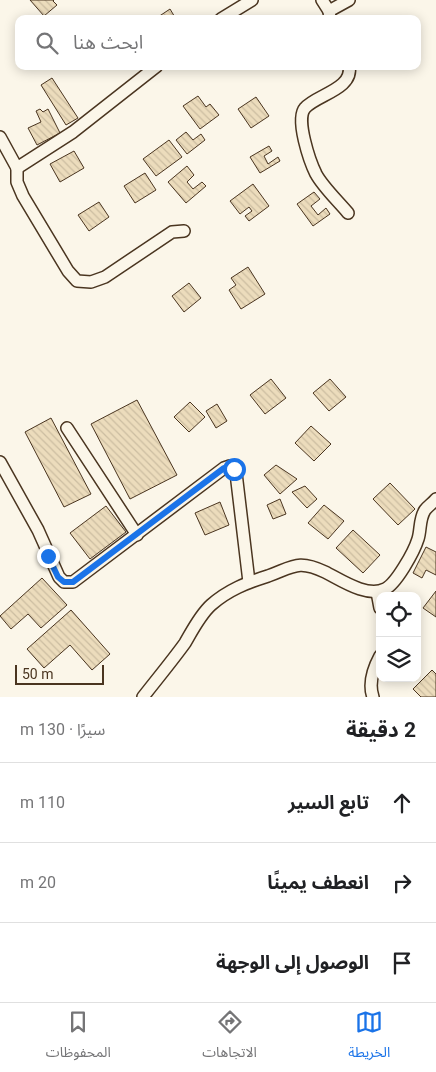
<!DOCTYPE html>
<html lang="ar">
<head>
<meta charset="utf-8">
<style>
	body { margin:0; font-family:Roboto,"Noto Sans Arabic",sans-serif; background:#f6f6f6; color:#202124; direction:rtl }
	.controls { position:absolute; right:15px; bottom:15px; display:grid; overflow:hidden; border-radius:10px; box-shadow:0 2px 12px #0003 }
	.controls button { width:45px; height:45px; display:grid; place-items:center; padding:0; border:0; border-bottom:1px solid #e0e0e0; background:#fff; color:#202124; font:25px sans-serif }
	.scale { position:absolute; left:15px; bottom:12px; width:89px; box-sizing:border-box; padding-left:5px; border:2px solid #4a3520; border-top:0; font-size:14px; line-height:18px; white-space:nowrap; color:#4a3520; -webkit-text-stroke:4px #fbf6e9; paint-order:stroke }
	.stop { position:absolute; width:15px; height:15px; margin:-11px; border:4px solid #1a73e8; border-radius:50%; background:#fff }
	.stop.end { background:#1a73e8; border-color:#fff; box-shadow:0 1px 5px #0008 }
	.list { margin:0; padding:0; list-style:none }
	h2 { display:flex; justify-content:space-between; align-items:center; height:65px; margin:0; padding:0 20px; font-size:21px }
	h2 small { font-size:16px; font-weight:400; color:#757577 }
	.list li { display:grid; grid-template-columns:32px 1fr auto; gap:15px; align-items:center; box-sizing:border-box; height:80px; padding:0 20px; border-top:1px solid #e0e0e0 }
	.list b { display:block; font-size:19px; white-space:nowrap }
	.list em { font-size:16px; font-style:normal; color:#757577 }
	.icon { flex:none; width:28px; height:28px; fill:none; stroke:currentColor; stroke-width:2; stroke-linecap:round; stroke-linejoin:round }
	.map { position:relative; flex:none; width:436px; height:697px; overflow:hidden; direction:ltr }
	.search { position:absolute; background:#fff; box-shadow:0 2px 12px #0003; left:15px; right:15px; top:15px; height:55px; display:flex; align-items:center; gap:12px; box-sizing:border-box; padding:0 18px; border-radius:10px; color:#757577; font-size:19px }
	.sheet { height:305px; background:#fff }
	nav { display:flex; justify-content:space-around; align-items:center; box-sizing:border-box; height:70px; border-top:1px solid #e0e0e0; background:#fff; font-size:14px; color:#757577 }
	nav a { display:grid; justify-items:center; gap:2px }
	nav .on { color:#1a73e8 }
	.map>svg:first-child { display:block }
</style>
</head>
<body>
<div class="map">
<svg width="436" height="697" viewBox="0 0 436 697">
	<defs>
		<pattern id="building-back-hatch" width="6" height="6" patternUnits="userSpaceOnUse" patternTransform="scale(1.25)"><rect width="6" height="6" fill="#ecdcbc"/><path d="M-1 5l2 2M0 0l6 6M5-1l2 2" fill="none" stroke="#ccbda1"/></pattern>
	</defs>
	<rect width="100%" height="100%" fill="#fbf6e9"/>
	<g fill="url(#building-back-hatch)" stroke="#4a3520">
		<polygon points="30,0 54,0 53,1 57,5 44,16"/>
		<polygon points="170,9 176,19 155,19"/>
		<polygon points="52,78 78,118 66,125 41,85"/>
		<polygon points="198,96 206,107 210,104 219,115 200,129 183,106"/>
		<polygon points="256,97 269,116 251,128 238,109"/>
		<polygon points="40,109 43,112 48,109 60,133 37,145 28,128 41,122 36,111"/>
		<polygon points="186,132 193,140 201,134 205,140 187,154 176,140"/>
		<polygon points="169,140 182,157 156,176 143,159"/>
		<polygon points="269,146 272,151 264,156 268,164 278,157 280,161 260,173 250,157"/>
		<polygon points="74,151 84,168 60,182 50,164"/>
		<polygon points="187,166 194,175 187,182 193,189 202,182 206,186 186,203 168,182"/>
		<polygon points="145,173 156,190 135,203 124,186"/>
		<polygon points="253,184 269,206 249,221 245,216 252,211 249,207 240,214 230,201"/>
		<polygon points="314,192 320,199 311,206 318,215 326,208 330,214 313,226 297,204"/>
		<polygon points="99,202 109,217 89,231 78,215"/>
		<polygon points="248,267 265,294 241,309 229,290 236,285 231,278"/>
		<polygon points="189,283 201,298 184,312 172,296"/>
		<polygon points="271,379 286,398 265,414 250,395"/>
		<polygon points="330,379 346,397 329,411 313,393"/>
		<polygon points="137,400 177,475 130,499 91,424"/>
		<polygon points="190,402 205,417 189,432 174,417"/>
		<polygon points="217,404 227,421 216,428 206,411"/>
		<polygon points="51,418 91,494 64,507 25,432"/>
		<polygon points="311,426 331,444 314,461 295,443"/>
		<polygon points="276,465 297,479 280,494 264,475"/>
		<polygon points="390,483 415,509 398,525 373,499"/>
		<polygon points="305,486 317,499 307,508 292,492"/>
		<polygon points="280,499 286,514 273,519 267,505"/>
		<polygon points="220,502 229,525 205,535 195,513"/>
		<polygon points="324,505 344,521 328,539 308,523"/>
		<polygon points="106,506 126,532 90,559 70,533"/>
		<polygon points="353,530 380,555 363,573 336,548"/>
		<polygon points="426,547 436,552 436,575 426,570 422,578 413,573"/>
		<polygon points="42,578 67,605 41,628 28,614 11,629 0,616"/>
		<polygon points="436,591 436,617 423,608"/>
		<polygon points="71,610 110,654 92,670 70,645 44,668 27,649"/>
		<polygon points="432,670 436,674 436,697 421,697 413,689"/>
	</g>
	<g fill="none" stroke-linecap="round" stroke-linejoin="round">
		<g stroke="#4a3520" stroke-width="14">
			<g id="minor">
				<polyline points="322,0 329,11 330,19"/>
				<polyline points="329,11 349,0"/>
				<polyline points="221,19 252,0"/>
				<polyline points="0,137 17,168 73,132 157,66"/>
				<polyline points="17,168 17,182 23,196 68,271 77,281 91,282 105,277 172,232 184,231"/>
				<path d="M348 213C338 201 323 187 316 174 310 162 295 119 305 108 316 95 354 89 349 66"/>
				<polyline points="67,428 137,535"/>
				<polyline points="0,462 38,530 59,577 64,582 73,582 224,468 230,466 234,469 236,473 249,582"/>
				<polyline points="377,592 380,608"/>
				<path d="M143 697C157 679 172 661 185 643 192 631 200 615 211 605 228 590 246 583 268 576 293 567 298 559 325 572 341 580 367 598 385 589 396 584 414 552 418 539 421 530 419 519 425 510 428 506 433 503 436 499"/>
				<path d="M373 697C368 683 373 669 380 656"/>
			</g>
		</g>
		<use href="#minor" stroke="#fbf6e9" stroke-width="11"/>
	</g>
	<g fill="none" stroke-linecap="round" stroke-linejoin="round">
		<polyline stroke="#1a73e8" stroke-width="6" points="48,556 58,577 64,582 73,582 224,468 230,466 234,469"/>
	</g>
</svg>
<div class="controls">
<button><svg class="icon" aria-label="locate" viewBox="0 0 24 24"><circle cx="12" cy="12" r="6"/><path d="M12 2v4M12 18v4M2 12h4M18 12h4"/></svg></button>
<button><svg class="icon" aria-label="layers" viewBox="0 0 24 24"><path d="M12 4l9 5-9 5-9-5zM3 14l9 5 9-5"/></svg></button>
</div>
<div class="scale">50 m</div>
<div class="stop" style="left:234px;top:469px"></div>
<div class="stop end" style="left:48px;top:556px"></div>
<div class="search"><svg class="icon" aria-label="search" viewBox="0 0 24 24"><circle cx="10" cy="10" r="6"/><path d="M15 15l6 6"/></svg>ابحث هنا</div>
</div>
<section class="sheet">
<h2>2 دقيقة<small>سيرًا · 130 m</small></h2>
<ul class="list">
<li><svg class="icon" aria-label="ahead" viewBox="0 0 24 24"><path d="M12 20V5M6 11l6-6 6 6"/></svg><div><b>تابع السير</b></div><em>110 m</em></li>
<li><svg class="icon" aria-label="right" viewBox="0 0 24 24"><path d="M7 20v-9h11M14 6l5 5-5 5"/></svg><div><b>انعطف يمينًا</b></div><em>20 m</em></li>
<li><svg class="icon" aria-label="arrive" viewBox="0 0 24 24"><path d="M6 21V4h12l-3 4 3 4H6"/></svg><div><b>الوصول إلى الوجهة</b></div></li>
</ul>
</section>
<nav>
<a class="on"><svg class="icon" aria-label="map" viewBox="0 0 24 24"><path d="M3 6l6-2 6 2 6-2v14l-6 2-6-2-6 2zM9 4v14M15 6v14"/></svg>الخريطة</a>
<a><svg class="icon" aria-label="directions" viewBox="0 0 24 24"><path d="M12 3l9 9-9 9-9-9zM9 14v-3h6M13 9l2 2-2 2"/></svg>الاتجاهات</a>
<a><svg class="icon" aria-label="saved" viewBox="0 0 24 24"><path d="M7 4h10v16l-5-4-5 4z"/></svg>المحفوظات</a>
</nav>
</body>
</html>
